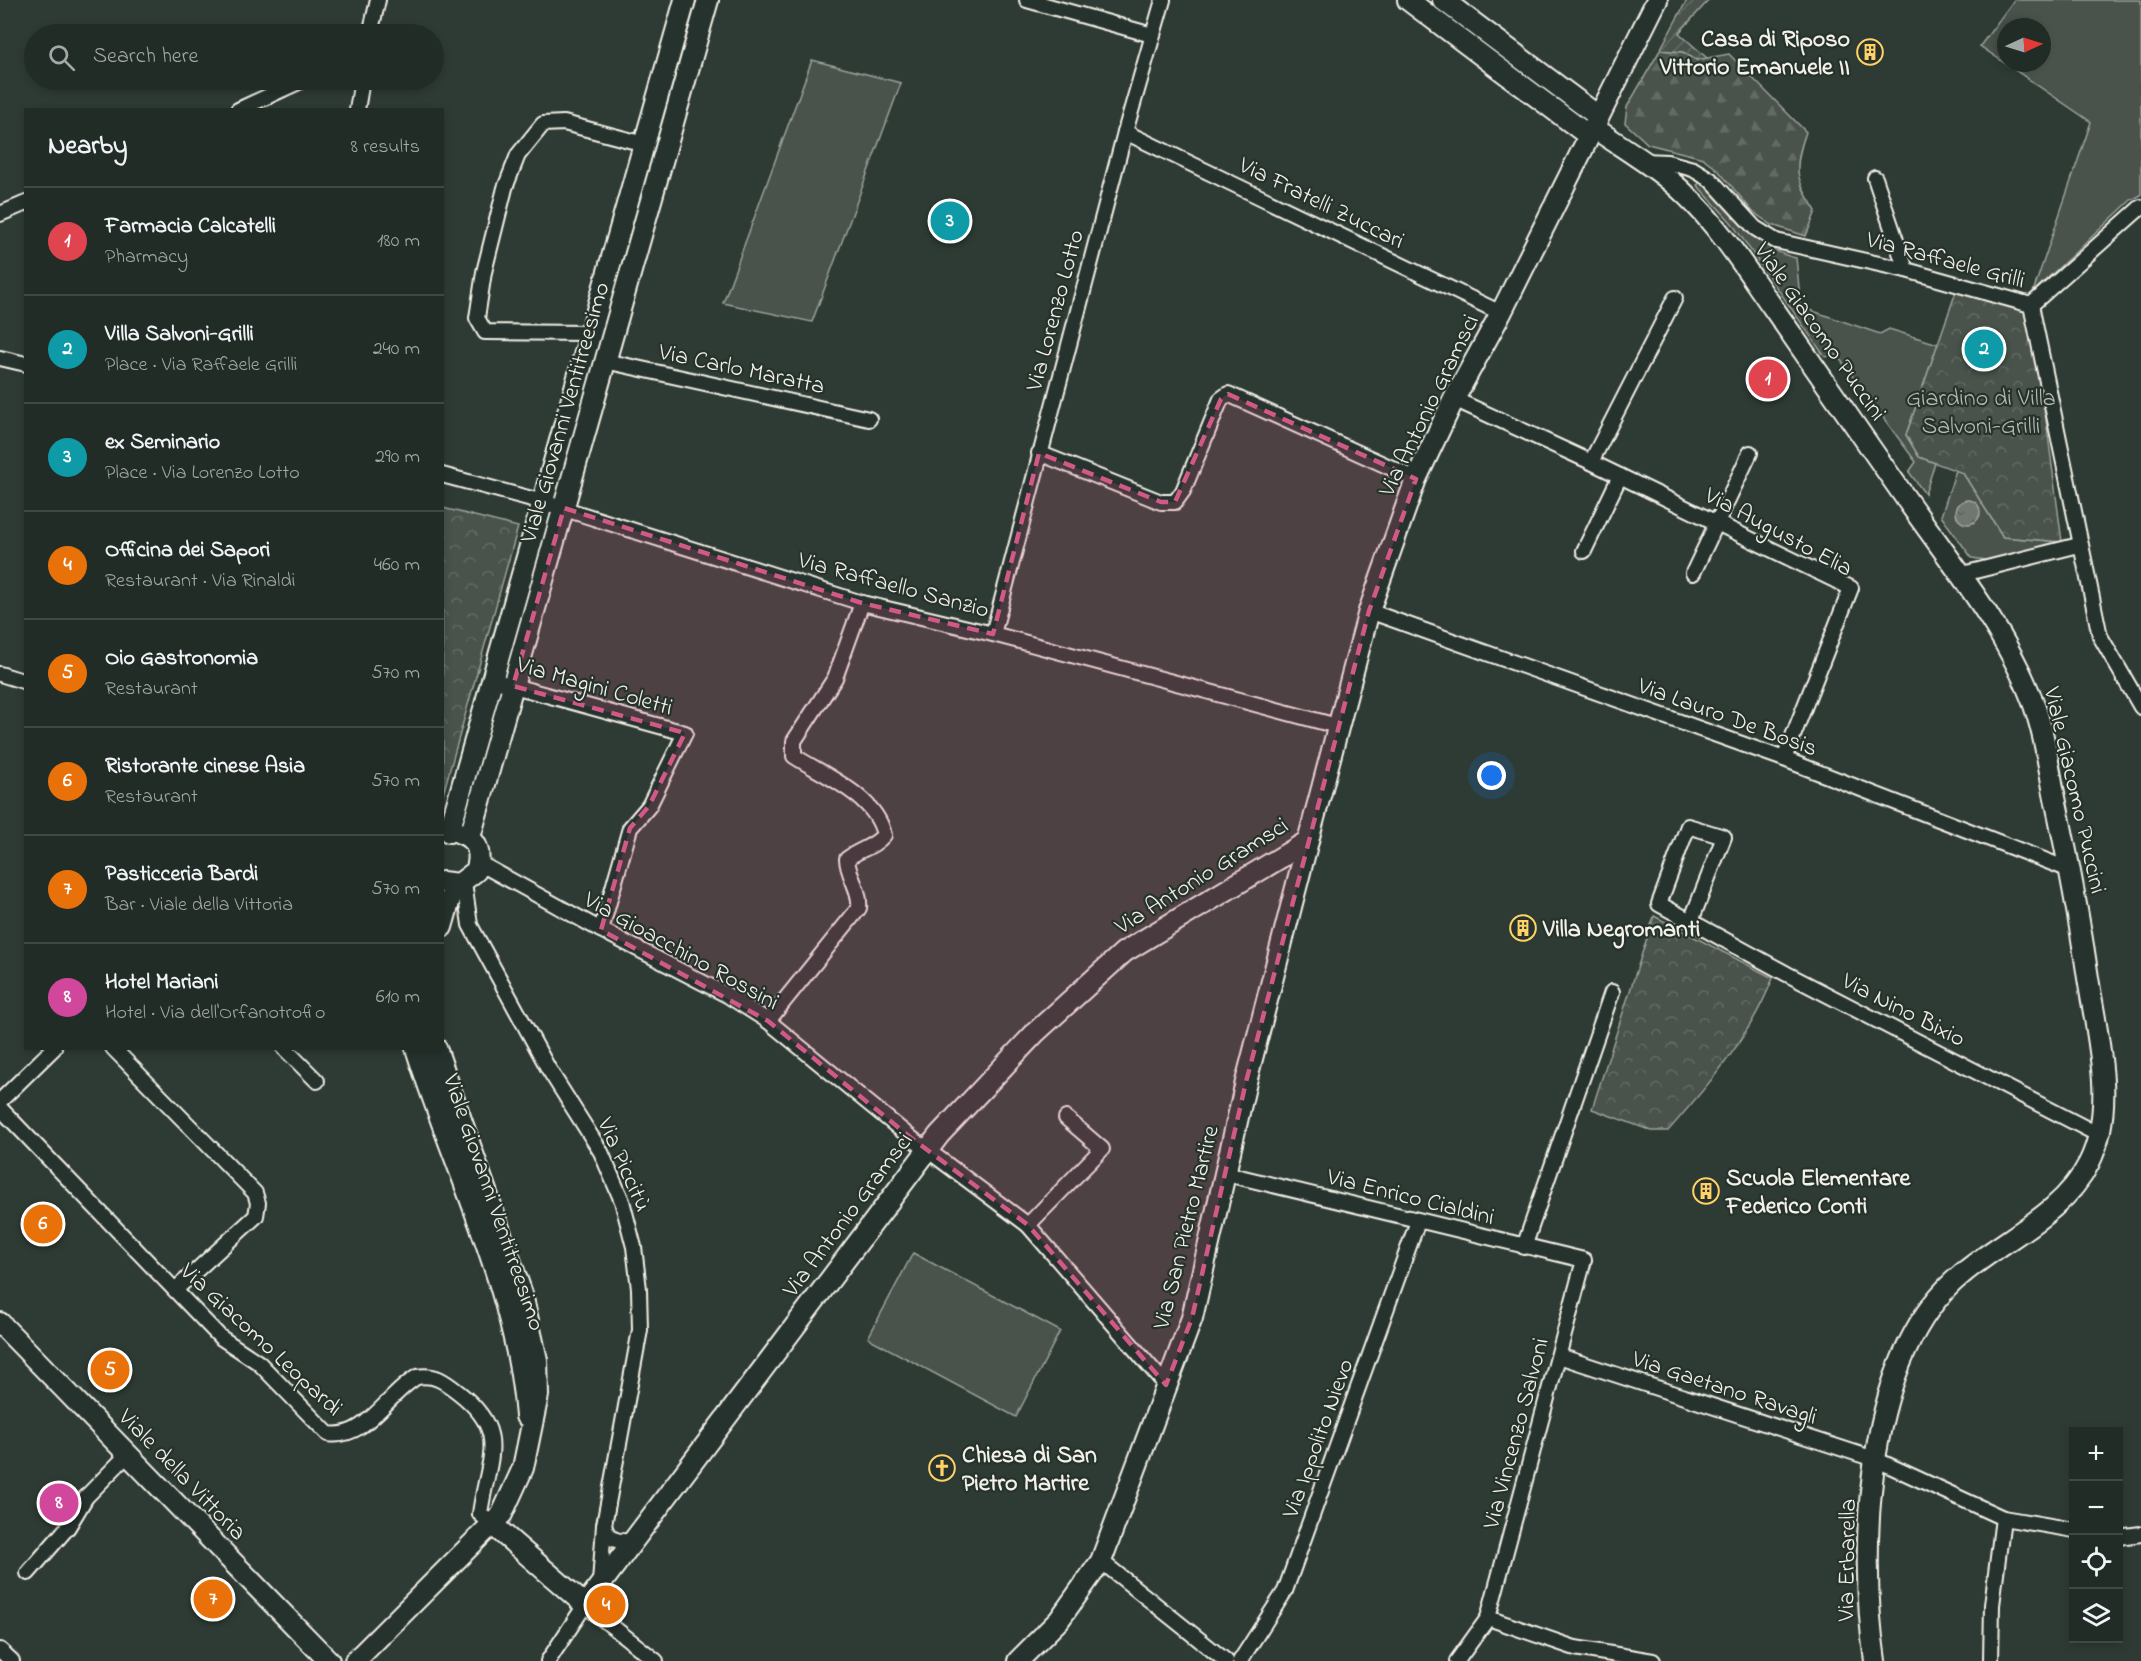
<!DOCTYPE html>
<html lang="en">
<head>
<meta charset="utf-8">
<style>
	body { margin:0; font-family:"Indie Flower",sans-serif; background:#2a342f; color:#f1f3f6 }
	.controls { position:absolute; right:18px; bottom:18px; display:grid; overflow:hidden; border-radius:0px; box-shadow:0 3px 9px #0003 }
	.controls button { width:54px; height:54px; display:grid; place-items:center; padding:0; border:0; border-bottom:2px solid #3f4844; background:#222c27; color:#f1f3f6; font:30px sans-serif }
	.compass { position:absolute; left:1997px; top:18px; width:54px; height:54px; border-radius:50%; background:#222c27; box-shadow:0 3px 9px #0003; rotate:86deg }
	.you { position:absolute; left:1492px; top:776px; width:21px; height:21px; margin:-15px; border:4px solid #fff; border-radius:50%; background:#1a73e8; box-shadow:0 0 0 9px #1a73e833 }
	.badge { display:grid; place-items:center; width:39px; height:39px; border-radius:50%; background:#ffd166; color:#fff; font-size:20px; font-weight:700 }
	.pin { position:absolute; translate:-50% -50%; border:3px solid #fff; box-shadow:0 2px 6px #0006 }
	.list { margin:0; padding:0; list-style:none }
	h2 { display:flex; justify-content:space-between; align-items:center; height:78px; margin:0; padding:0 24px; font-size:26px }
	h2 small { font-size:20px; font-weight:400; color:#a2a7a7 }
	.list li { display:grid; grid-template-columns:39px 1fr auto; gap:18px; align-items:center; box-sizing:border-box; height:108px; padding:0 24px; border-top:2px solid #3f4844 }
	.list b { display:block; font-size:22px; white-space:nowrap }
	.list p { margin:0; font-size:20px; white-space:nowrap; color:#a2a7a7 }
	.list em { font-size:20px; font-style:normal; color:#a2a7a7 }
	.icon { flex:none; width:33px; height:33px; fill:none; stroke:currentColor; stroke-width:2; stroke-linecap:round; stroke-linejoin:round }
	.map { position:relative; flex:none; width:2141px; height:1661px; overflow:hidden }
	.search { position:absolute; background:#222c27; box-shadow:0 3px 9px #0003; left:24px; top:24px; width:420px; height:66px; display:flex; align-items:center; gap:15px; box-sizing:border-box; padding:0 21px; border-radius:33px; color:#a2a7a7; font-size:22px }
	.panel { position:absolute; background:#222c27; box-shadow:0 3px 9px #0003; left:24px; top:108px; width:420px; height:942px; border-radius:0px }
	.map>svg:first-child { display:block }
</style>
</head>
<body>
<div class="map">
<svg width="2141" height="1661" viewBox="0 0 2141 1661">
	<defs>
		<pattern id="forest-firs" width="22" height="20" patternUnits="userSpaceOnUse" patternTransform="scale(1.5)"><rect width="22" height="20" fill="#48524c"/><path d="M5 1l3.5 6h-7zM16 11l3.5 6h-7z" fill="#636b66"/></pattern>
		<pattern id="park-crowns" width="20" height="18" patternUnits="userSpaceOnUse" patternTransform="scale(1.5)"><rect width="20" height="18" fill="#48524c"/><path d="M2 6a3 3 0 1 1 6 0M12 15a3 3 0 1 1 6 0" fill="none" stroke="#636b66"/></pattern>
		<pattern id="garden-furrows" width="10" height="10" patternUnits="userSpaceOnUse" patternTransform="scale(1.5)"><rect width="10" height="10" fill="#48524c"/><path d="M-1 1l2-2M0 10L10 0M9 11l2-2" fill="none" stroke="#636b66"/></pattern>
		<pattern id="water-ripples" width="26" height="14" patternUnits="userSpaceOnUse" patternTransform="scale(1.5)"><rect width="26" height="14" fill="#6f7770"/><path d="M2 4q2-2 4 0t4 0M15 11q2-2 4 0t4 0" fill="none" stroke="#5c605b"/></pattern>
	</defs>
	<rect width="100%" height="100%" fill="#2e3b34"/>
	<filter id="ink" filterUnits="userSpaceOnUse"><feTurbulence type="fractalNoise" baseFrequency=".0167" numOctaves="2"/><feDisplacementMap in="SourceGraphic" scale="12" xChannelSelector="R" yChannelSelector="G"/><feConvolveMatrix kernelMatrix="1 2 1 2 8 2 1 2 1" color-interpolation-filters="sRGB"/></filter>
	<g filter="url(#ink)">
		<g fill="#48524c" stroke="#9ea29a" stroke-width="1.5" fill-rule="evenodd">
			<path d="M2014 0H2141V195L2131 200 2033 292 2091 122 1980 46ZM2006 27H2042V63H2006Z"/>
			<polygon points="812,60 901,83 812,322 723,303"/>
			<path d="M1701 182C1731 212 1753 248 1796 258L1801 307 1880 334 1889 329 1938 344 1906 435 1919 457 1935 463 1925 494 1909 472 1916 462 1837 355 1825 357 1731 222 1697 185Z"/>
			<polygon points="1956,470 1963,473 2003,537 2062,542 1986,560 1972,558 1941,516"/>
			<polygon points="913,1253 1060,1331 1016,1417 868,1338"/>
		</g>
		<path fill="url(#forest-firs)" stroke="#9ea29a" stroke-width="1.5" d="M1660 50 1683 52 1696 60 1729 54 1806 132C1793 169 1795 178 1816 211L1806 236 1772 225 1753 212 1718 170 1703 158 1648 144 1625 123 1627 107Z"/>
		<g fill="url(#park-crowns)" stroke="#9ea29a" stroke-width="1.5">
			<polygon points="1958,286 2031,305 2062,542 2003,537 1963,473 1919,457 1906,435"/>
			<polygon points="443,508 518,527 443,794 442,508"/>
			<path d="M1654 916 1773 978C1749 1039 1710 1083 1668 1131H1652L1592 1109Z"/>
		</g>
		<polygon fill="url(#garden-furrows)" stroke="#9ea29a" stroke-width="1.5" points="1687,0 1709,0 1679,33 1707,58 1696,60 1683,52 1660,50"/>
		<circle fill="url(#water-ripples)" stroke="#a4a8a0" stroke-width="1.5" cx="1968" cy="512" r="12"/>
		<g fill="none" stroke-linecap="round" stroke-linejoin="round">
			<g stroke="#f4f1e8" stroke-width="18">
				<g id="street">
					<polyline points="1027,0 1152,35"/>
					<polyline points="370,34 378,0"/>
					<polyline points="238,110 303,80"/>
					<polyline points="357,110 362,80"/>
					<polyline points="1125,132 1501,313"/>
					<polyline points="1644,161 1667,162 1693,169 1711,180 1755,228 1776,241 1906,270 2031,305 2100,636 2141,707"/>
					<polyline points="1875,178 1906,270"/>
					<polyline points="0,214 26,203"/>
					<polyline points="2031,305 2141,207"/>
					<polyline points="590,333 485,332 477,318 484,272 505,188 518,155 543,124 564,123 644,144"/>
					<polyline points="0,358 26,364"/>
					<polyline points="605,361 869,419"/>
					<polyline points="1454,399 1591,462 1851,588 1784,759"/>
					<polyline points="1039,453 1161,502 1175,502 1183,491 1221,399 1228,394 1416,479"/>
					<polyline points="1591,462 1675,298"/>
					<polyline points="442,475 543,502 862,603 993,634 1337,726"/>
					<polyline points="1584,551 1620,476"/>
					<polyline points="1693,573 1750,453"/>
					<polyline points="1959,575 2079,545"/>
					<polyline points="1369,611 1784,759 2070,870"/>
					<polyline points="993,634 1125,132 1163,0"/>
					<polyline points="0,674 26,682"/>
					<polyline points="492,680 685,733 649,806 630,828 601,930"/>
					<polyline points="479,863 601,930 727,995 768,1021 910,1137 1028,1225 1166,1385"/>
					<polyline points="464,882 470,925 548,1068 601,1152 622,1201 634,1247 639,1289 640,1330 604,1525 600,1583"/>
					<polyline points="1691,921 1724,837 1688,826 1659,904 1787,974 2099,1135"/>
					<path d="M768 1021 859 908C861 890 848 877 847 859 859 849 873 848 884 835 876 796 825 776 794 756V741L835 678 862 603"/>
					<polyline points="113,1048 255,1193 258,1203 256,1216 175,1290"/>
					<polyline points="284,1048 317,1081"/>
					<polyline points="0,1101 54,1048"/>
					<path d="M0 1108 220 1337 259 1363 328 1434C366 1440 387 1394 417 1377 435 1374 444 1381 458 1392 511 1433 487 1459 480 1514L493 1525"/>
					<polyline points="1227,1174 1584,1260 1488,1618 1457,1661"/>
					<polyline points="1028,1225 1102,1149 1066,1118"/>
					<polyline points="1524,1247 1612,992"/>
					<polyline points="1559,1356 1877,1460 2003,1518 2074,1530"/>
					<path d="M604 1525C608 1540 616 1542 631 1541"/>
					<polyline points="2118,1537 2141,1534"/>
					<polyline points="1101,1561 1226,1661"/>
					<polyline points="28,1573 68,1527 86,1497 128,1454"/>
					<polyline points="1488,1618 1575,1648 1653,1661"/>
					<polyline points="0,1650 12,1661"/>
					<polyline points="548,1661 585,1605 656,1661"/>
					<polyline points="1240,1661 1285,1591 1418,1221"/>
					<polyline points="1991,1661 1992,1605 2003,1518"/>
				</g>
			</g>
			<g stroke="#f4f1e8" stroke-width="24">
				<g id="secondary">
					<polyline points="1408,0 1589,136"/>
					<polyline points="1443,0 1598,116"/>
					<path d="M1593 127C1624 149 1660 169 1687 196 1721 229 1747 271 1774 309 1817 370 1859 432 1902 493 1947 558 2002 623 2031 697 2043 727 2048 762 2054 793 2067 854 2079 916 2088 978 2097 1036 2117 1107 2089 1163 2064 1214 2003 1239 1962 1274 1865 1353 1858 1547 1875 1661"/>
					<polyline points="449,832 685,0"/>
					<polyline points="470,837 708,0"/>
					<path d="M442 882 459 884 476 871C482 854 478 839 460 833"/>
					<polyline points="442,927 454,885"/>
					<path d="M416 1048C454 1170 516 1287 526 1416"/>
					<polyline points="0,1323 329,1661"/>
					<polyline points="493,1525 585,1605 939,1135 1036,1032 1124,952 1308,841 1369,611 1416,479 1454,399 1501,313 1657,0"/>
					<polyline points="355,1661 502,1514 523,1468 538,1395 537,1360 522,1294 436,1048"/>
					<polyline points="1018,1661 1059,1620 1101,1561 1192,1318 1246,1082 1308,841"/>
				</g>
			</g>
			<use href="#street" stroke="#26332d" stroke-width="14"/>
			<use href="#secondary" stroke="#26332d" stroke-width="20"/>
		</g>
	</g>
	<path fill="#d15985" fill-opacity="0.2" stroke="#d15985" stroke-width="4.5" stroke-dasharray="12 8" stroke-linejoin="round" d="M1228 394 1416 479 1369 611 1246 1082 1192 1318 1166 1385 1028 1225 910 1137 768 1021 601 930 630 828 649 806 685 733 513 686 564 508 862 603 993 634 1039 453 1161 502H1175L1221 399Z"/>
	<defs>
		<g id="building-ring" transform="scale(1.35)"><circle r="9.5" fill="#26332d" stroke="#ffd166" stroke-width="1.5"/><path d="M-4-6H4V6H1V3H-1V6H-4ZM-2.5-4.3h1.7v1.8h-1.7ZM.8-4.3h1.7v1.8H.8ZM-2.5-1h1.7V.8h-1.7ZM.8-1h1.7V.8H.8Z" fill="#ffd166"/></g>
		<g id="church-ring" transform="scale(1.35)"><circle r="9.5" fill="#26332d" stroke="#ffd166" stroke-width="1.5"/><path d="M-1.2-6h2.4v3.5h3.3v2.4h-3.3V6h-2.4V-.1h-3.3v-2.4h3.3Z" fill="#ffd166"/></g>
	</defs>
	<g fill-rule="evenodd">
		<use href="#building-ring" x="1870" y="52"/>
		<use href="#building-ring" x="1523" y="928"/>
		<use href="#building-ring" x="1706" y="1191"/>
		<use href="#church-ring" x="942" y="1468"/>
	</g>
	<g text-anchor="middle" stroke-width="4.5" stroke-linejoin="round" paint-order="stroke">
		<g font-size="24" font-weight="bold" fill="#f4f1e8" stroke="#26332d" text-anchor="start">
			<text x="1850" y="46" text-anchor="end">Casa di Riposo<tspan x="1850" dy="28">Vittorio Emanuele II</tspan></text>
			<text x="1543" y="936">Villa Negromanti</text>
			<text x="1726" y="1185">Scuola Elementare<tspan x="1726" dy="28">Federico Conti</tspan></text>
			<text x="962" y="1462">Chiesa di San<tspan x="962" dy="28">Pietro Martire</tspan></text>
		</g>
		<g font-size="24" fill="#f4f1e8" stroke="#26332d">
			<text transform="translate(1322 202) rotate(26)" y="8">Via Fratelli Zuccari</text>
			<text transform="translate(1946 259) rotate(15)" y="8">Via Raffaele Grilli</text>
			<text transform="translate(1054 310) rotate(-75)" y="8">Via Lorenzo Lotto</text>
			<text transform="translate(1821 331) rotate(55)" y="8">Viale Giacomo Puccini</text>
			<text transform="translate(742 368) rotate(12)" y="8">Via Carlo Maratta</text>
			<text transform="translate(1428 405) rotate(-64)" y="8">Via Antonio Gramsci</text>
			<text transform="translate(564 412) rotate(-74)" y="8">Viale Giovanni Ventitreesimo</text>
			<text transform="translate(1779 531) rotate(28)" y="8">Via Augusto Elia</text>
			<text transform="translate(894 584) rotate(15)" y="8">Via Raffaello Sanzio</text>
			<text transform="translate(595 685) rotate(16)" y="8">Via Magini Coletti</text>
			<text transform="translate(1728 716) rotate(20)" y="8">Via Lauro De Bosis</text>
			<text transform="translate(2076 790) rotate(77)" y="8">Viale Giacomo Puccini</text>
			<text transform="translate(1201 875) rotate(-32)" y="8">Via Antonio Gramsci</text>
			<text transform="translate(682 950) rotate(29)" y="8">Via Gioacchino Rossini</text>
			<text transform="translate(1904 1009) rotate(27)" y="8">Via Nino Bixio</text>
			<text transform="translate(625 1164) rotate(66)" y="8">Via Piccitù</text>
			<text transform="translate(1411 1196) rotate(14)" y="8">Via Enrico Cialdini</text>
			<text transform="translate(495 1202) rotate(71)" y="8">Viale Giovanni Ventitreesimo</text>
			<text transform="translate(847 1214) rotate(-53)" y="8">Via Antonio Gramsci</text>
			<text transform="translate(1185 1227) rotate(-76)" y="8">Via San Pietro Martire</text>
			<text transform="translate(262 1339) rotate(43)" y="8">Via Giacomo Leopardi</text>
			<text transform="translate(1725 1387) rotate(18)" y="8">Via Gaetano Ravagli</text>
			<text transform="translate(1515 1433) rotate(-75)" y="8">Via Vincenzo Salvoni</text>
			<text transform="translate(1317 1438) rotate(-70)" y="8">Via Ippolito Nievo</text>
			<text transform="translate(183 1474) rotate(46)" y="8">Viale della Vittoria</text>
			<text transform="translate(1846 1560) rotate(-89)" y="8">Via Erbarella</text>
		</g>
		<g font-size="24" fill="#b8b9b1" stroke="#26332d">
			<text x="1981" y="405">Giardino di Villa<tspan x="1981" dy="28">Salvoni-Grilli</tspan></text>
		</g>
	</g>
</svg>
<div class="controls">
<button>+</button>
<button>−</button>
<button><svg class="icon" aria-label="locate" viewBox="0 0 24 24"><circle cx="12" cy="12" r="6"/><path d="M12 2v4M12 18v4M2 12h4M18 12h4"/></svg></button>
<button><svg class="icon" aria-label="layers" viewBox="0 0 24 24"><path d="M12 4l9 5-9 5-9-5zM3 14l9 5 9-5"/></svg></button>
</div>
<svg class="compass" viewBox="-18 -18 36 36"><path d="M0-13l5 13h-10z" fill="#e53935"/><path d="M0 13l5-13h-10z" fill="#a2a7a7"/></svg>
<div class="you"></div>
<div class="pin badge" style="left:1768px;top:379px;background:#e0444e">1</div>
<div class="pin badge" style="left:1984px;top:349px;background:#0f9aa8">2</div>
<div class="pin badge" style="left:950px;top:221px;background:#0f9aa8">3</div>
<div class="pin badge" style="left:606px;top:1605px;background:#e8710a">4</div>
<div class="pin badge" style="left:110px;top:1370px;background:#e8710a">5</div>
<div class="pin badge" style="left:43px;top:1224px;background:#e8710a">6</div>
<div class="pin badge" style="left:213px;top:1599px;background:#e8710a">7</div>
<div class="pin badge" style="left:59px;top:1503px;background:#d1479c">8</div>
<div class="search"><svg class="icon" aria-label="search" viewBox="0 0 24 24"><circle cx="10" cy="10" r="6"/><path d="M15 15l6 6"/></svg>Search here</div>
<section class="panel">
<h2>Nearby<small>8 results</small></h2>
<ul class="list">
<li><span class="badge" style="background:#e0444e">1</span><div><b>Farmacia Calcatelli</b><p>Pharmacy</p></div><em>180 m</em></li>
<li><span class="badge" style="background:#0f9aa8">2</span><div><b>Villa Salvoni-Grilli</b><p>Place · Via Raffaele Grilli</p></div><em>240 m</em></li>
<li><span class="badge" style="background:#0f9aa8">3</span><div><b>ex Seminario</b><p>Place · Via Lorenzo Lotto</p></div><em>290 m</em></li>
<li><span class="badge" style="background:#e8710a">4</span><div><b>Officina dei Sapori</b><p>Restaurant · Via Rinaldi</p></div><em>460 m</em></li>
<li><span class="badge" style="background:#e8710a">5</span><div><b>Oio Gastronomia</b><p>Restaurant</p></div><em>570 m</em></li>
<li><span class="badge" style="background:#e8710a">6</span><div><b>Ristorante cinese Asia</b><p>Restaurant</p></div><em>570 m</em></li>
<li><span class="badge" style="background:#e8710a">7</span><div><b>Pasticceria Bardi</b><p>Bar · Viale della Vittoria</p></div><em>570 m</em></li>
<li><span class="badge" style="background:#d1479c">8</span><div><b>Hotel Mariani</b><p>Hotel · Via dell'Orfanotrofio</p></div><em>610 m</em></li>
</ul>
</section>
</div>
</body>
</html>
